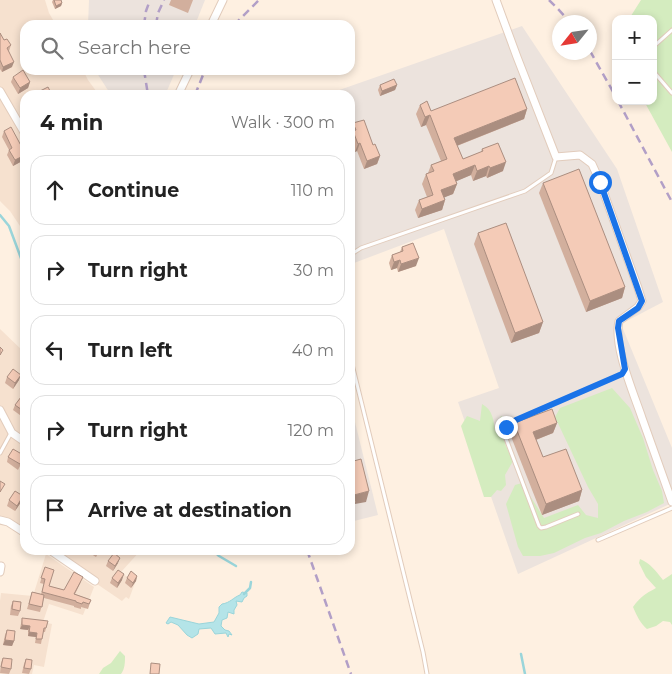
<!DOCTYPE html>
<html lang="en">
<head>
<meta charset="utf-8">
<style>
	body { margin:0; font-family:Montserrat,sans-serif; background:#f6f6f6; color:#222 }
	.controls { position:absolute; right:15px; top:15px; display:grid; overflow:hidden; border-radius:10px; box-shadow:0 2px 8px #0003 }
	.controls button { width:45px; height:45px; display:grid; place-items:center; padding:0; border:0; border-bottom:1px solid #e0e0e0; background:#fff; color:#222; font:25px sans-serif }
	.compass { position:absolute; left:552px; top:15px; width:45px; height:45px; border-radius:50%; background:#fff; box-shadow:0 2px 8px #0003; rotate:240deg }
	.stop { position:absolute; width:15px; height:15px; margin:-11px; border:4px solid #1a73e8; border-radius:50%; background:#fff }
	.stop.end { background:#1a73e8; border-color:#fff; box-shadow:0 1px 5px #0008 }
	.list { margin:0; padding:0; list-style:none }
	h2 { display:flex; justify-content:space-between; align-items:center; height:65px; margin:0; padding:0 20px; font-size:21px }
	h2 small { font-size:16px; font-weight:400; color:#767676 }
	.list li { display:grid; grid-template-columns:32px 1fr auto; gap:15px; align-items:center; box-sizing:border-box; height:70px; margin:0 10px 10px; padding:0 10px; border:1px solid #e0e0e0; border-radius:15px }
	.list b { display:block; font-size:19px; white-space:nowrap }
	.list em { font-size:16px; font-style:normal; color:#767676 }
	.icon { flex:none; width:28px; height:28px; fill:none; stroke:currentColor; stroke-width:2; stroke-linecap:round; stroke-linejoin:round }
	.map { position:relative; flex:none; width:672px; height:674px; overflow:hidden }
	.search { position:absolute; background:#fff; box-shadow:0 2px 8px #0003; left:20px; top:20px; width:335px; height:55px; display:flex; align-items:center; gap:12px; box-sizing:border-box; padding:0 18px; border-radius:15px; color:#767676; font-size:19px }
	.panel { position:absolute; background:#fff; box-shadow:0 2px 8px #0003; left:20px; top:90px; width:335px; height:465px; border-radius:15px }
	.map>svg:first-child { display:block }
</style>
</head>
<body>
<div class="map">
<svg width="672" height="674" viewBox="0 0 672 674">
	<rect width="100%" height="100%" fill="#fef0e1"/>
	<g fill="#f6e1cf">
		<polygon points="0,0 45,0 49,13 56,25 25,25 25,70 83,70 88,80 99,95 25,95 25,236 24,232 10,211 0,201"/>
		<polygon points="0,329 25,353 25,530 8,519 0,516"/>
		<polygon points="54,550 141,550 121,572 135,583 129,599 126,597 122,601 97,584"/>
		<polygon points="46,554 94,587 83,615 49,604 43,622 52,624 44,667 34,665 32,674 0,674 0,601 1,593 33,596"/>
	</g>
	<g fill="#ece3dd">
		<polygon points="89,0 205,0 195,25 88,25"/>
		<polygon points="522,26 617,169 663,302 621,324 672,448 672,503 518,574 458,402 499,388 444,229 354,263 350,262 350,95 325,95"/>
		<polygon points="95,70 176,70 166,93 163,95 111,95"/>
		<polygon points="350,402 378,515 350,522"/>
	</g>
	<g fill="#d4ecbf">
		<polygon points="641,0 672,0 672,152 644,101 653,101 653,19 629,19"/>
		<polygon points="612,388 630,408 643,438 653,470 662,491 664,503 647,512 624,521 601,533 585,538 554,553 540,556 523,556 518,547 506,504 515,485 522,483 544,518 578,505 586,515 598,518 598,504 588,487 555,417 560,408"/>
		<path d="M482 404C493 410 494 421 495 432L501 416 512 422 505 444 513 461 505 475 506 485 501 491 497 490 491 497H484L461 426 467 416 480 421Z"/>
		<path d="M640 559C650 563 656 571 663 580L672 574V625L670 622 663 621 656 626 647 629C640 623 637 616 633 607 640 597 645 594 656 588L646 577 639 563Z"/>
		<path d="M120 651 125 656C125 662 125 669 121 674H99L103 668 111 663Z"/>
	</g>
	<path fill="#b4e4e8" stroke="#9ad5da" d="M242 592 247 593V596L244 598 242 602 236 601 237 605 234 610V614L228 612 227 618 222 620 221 626 225 630 229 631 232 635 229 634 228 637 226 633 215 634 211 628 199 629 198 634 192 638 187 635 178 625 171 622 168 624 166 623 170 617 199 624 214 622 219 613V607L222 604C230 603 234 597 240 595Z"/>
	<g fill="none" stroke-linecap="round" stroke-linejoin="round">
		<g stroke="#9ad5da" stroke-width="2.5">
			<polyline points="0,215 9,226 25,269"/>
			<polyline points="213,550 219,556 236,566"/>
			<polyline points="244,594 250,588 251,582"/>
			<polyline points="521,654 525,674"/>
		</g>
		<g stroke="#e2ccbc" stroke-width="5">
			<g id="service">
				<polyline points="653,47 672,30"/>
				<polyline points="653,71 672,93"/>
				<polyline points="350,255 361,248 525,191 551,173 556,157"/>
				<polyline points="350,356 423,652 427,674"/>
				<polyline points="0,453 11,433"/>
				<polyline points="578,514 546,527 541,528 539,526 505,436 506,427 516,420 622,374 624,371"/>
				<polyline points="598,540 672,508"/>
			</g>
		</g>
		<g stroke="#e2ccbc" stroke-width="9">
			<g id="minor">
				<path d="M496 0 517 57 556 157 580 155 592 164 600 182 638 288 642 301 638 307 619 321C613 346 634 394 642 418 652 446 662 474 672 502"/>
				<polyline points="211,25 223,0"/>
				<polyline points="0,91 25,134"/>
				<polyline points="178,95 190,70"/>
				<polyline points="0,410 12,433 25,442"/>
				<polyline points="0,520 8,522 25,533"/>
				<polyline points="50,550 95,581"/>
				<polyline points="0,572 1,566"/>
			</g>
		</g>
		<use href="#service" stroke="#fff" stroke-width="3"/>
		<use href="#minor" stroke="#fff" stroke-width="7"/>
		<g stroke="#b29fc7" stroke-width="2.5" stroke-dasharray="8 5" stroke-linecap="butt">
			<polyline points="549,0 558,9 570,22"/>
			<polyline points="144,25 146,11 150,0"/>
			<polyline points="156,25 158,13 164,0"/>
			<polyline points="234,25 259,0"/>
			<polyline points="590,51 616,97"/>
			<polyline points="144,70 148,95"/>
			<polyline points="195,95 205,70"/>
			<polyline points="618,101 672,202"/>
			<polyline points="307,550 351,674"/>
		</g>
	</g>
	<g fill="#d2af9d">
		<polygon points="53,0 61,0 62,3 61,6 55,9 52,2"/>
		<polygon points="171,0 193,0 188,13 169,5"/>
		<polygon points="0,33 4,40 11,45 9,51 12,67 2,72 0,69"/>
		<polygon points="13,77 30,82 28,88 18,94 11,82"/>
		<polygon points="380,85 397,85 395,90 380,96 378,90"/>
		<polygon points="420,105 431,111 527,109 524,119 457,146 463,159 481,152 482,149 503,171 487,178 486,176 473,181 471,175 456,181 457,184 453,194 444,197 445,200 442,210 418,218 415,210 419,200 427,197 422,184 426,174 428,173 431,165 441,161 426,125 421,127 416,114"/>
		<polygon points="353,123 380,156 377,164 364,169 357,151 355,152 350,139 352,135 350,131"/>
		<polygon points="4,131 24,160 13,166 7,155 9,150 2,137"/>
		<polygon points="543,183 625,287 622,298 586,312 539,193"/>
		<polygon points="478,233 543,322 539,333 511,343 474,244"/>
		<polygon points="402,247 416,266 398,272 397,268 391,270 389,263 392,255 400,252"/>
		<polygon points="25,356 25,365 22,363"/>
		<polygon points="7,377 19,380 13,389 5,383"/>
		<polygon points="25,400 25,423 23,422 24,418 13,410 15,405"/>
		<polygon points="514,423 557,423 553,433 536,440 543,457 582,490 579,501 542,515 510,434"/>
		<polygon points="25,456 18,470 7,462 8,457"/>
		<polygon points="9,500 21,502 15,511 7,506"/>
		<polygon points="88,550 100,550 96,557 88,552"/>
		<polygon points="108,561 118,563 113,571 106,566"/>
		<polygon points="45,567 49,586 64,590 81,582 75,594 91,600 88,609 81,607 81,609 74,607 74,606 44,598 40,612 27,609 32,592 41,594 44,584 40,583"/>
		<polygon points="137,576 136,581 131,588 125,583 127,578"/>
		<polygon points="112,578 122,580 117,588 110,583"/>
		<polygon points="13,601 20,611 18,616 10,615 11,606"/>
		<polygon points="22,618 46,628 45,632 43,632 41,644 35,643 36,637 28,636 28,630 20,629"/>
		<polygon points="7,630 14,641 12,646 3,645 5,635"/>
		<polygon points="3,658 11,669 9,674 0,673 1,663"/>
		<polygon points="26,659 31,669 29,674 22,673 24,664"/>
	</g>
	<g fill="#ab8e80">
		<polygon points="62,3 61,6 55,9 56,6"/>
		<polygon points="14,62 12,67 2,72 3,67"/>
		<polygon points="30,82 28,88 18,94 20,88"/>
		<polygon points="397,85 395,90 380,96 382,91"/>
		<polygon points="527,109 524,119 451,148 454,138"/>
		<polygon points="430,115 426,125 421,127 425,117"/>
		<polygon points="360,143 357,151 355,152 358,144"/>
		<polygon points="25,155 24,160 13,166 15,160"/>
		<polygon points="380,156 377,164 364,169 367,161"/>
		<polygon points="506,162 503,171 487,178 490,168"/>
		<polygon points="475,165 471,175 450,184 453,174"/>
		<polygon points="489,166 486,176 473,181 477,171"/>
		<polygon points="457,184 453,194 438,200 441,190"/>
		<polygon points="445,200 442,210 418,218 422,209"/>
		<polygon points="419,258 416,266 398,272 401,264"/>
		<polygon points="400,260 397,268 391,270 394,262"/>
		<polygon points="625,287 622,298 586,312 590,301"/>
		<polygon points="543,322 539,333 511,343 515,333"/>
		<polygon points="21,375 19,380 13,389 15,383"/>
		<polygon points="557,423 553,433 530,442 533,432"/>
		<polygon points="582,490 579,501 542,515 546,504"/>
		<polygon points="369,491 366,502 355,504 352,512 350,513 350,504 354,495"/>
		<polygon points="23,496 21,502 15,511 17,506"/>
		<polygon points="120,558 118,563 113,571 115,566"/>
		<polygon points="124,574 122,580 117,588 118,583"/>
		<polygon points="137,576 136,581 131,588 133,583"/>
		<polygon points="22,625 30,626 28,630 20,629"/>
		<polygon points="29,632 37,633 36,637 28,636"/>
		<polygon points="5,640 14,641 12,646 3,645"/>
	</g>
	<g fill="#f4cbb7" stroke="#ab8e80">
		<polygon points="54,0 61,0 62,3 56,6"/>
		<polygon points="0,33 4,40 7,39 11,45 7,48 14,62 3,67 0,60"/>
		<polygon points="23,70 30,82 20,88 13,77"/>
		<polygon points="515,78 527,109 454,138 463,159 483,151 482,149 498,143 506,162 490,168 489,166 477,171 475,165 453,174 457,184 441,190 445,200 422,209 419,200 433,195 426,174 434,171 431,165 447,159 430,115 425,117 420,105 427,101 431,111"/>
		<polygon points="394,79 397,85 382,91 380,85"/>
		<polygon points="48,87 52,95 39,95 38,92"/>
		<polygon points="364,120 373,145 375,144 380,156 367,161 360,143 358,144 353,131 356,130 353,123"/>
		<polygon points="11,127 25,153 25,155 15,160 9,150 12,148 4,131"/>
		<polygon points="579,169 625,287 590,301 543,183"/>
		<polygon points="506,223 543,322 515,333 478,233"/>
		<polygon points="413,243 419,258 401,264 400,260 394,262 392,255 403,251 402,247"/>
		<polygon points="0,347 3,350 0,355"/>
		<polygon points="13,369 21,375 15,383 7,377"/>
		<polygon points="21,397 25,400 25,412 15,405"/>
		<polygon points="552,409 557,423 533,432 543,457 566,449 582,490 546,504 514,423"/>
		<polygon points="13,449 25,456 20,464 8,457"/>
		<polygon points="361,459 369,491 354,495 356,502 350,504 350,462"/>
		<polygon points="0,481 5,484 0,492"/>
		<polygon points="15,491 23,496 17,506 9,500"/>
		<polygon points="114,553 120,558 115,566 108,561"/>
		<polygon points="45,567 54,570 49,586 64,590 74,572 83,577 74,594 91,600 89,604 83,602 82,604 76,602 76,601 42,592 45,579 41,578"/>
		<polygon points="118,570 124,574 118,583 112,578"/>
		<polygon points="131,571 137,576 133,583 127,578"/>
		<polygon points="32,592 44,595 42,607 29,604"/>
		<polygon points="13,601 21,602 20,611 12,609"/>
		<polygon points="22,618 48,621 46,628 44,628 42,639 36,639 37,633 29,632 30,626 22,625"/>
		<polygon points="7,630 15,631 14,641 5,640"/>
		<polygon points="3,658 12,659 11,669 1,667"/>
		<polygon points="26,659 32,660 31,669 24,668"/>
		<polygon points="151,663 160,664 159,674 150,674"/>
	</g>
	<g fill="none" stroke-linecap="round" stroke-linejoin="round">
		<polyline stroke="#1a73e8" stroke-width="6" points="506,427 516,420 622,374 625,369 618,328 619,321 638,308 642,301 600,182"/>
	</g>
</svg>
<div class="controls">
<button>+</button>
<button>−</button>
</div>
<svg class="compass" viewBox="-18 -18 36 36"><path d="M0-13l5 13h-10z" fill="#e53935"/><path d="M0 13l5-13h-10z" fill="#767676"/></svg>
<div class="stop" style="left:600px;top:182px"></div>
<div class="stop end" style="left:506px;top:427px"></div>
<div class="search"><svg class="icon" aria-label="search" viewBox="0 0 24 24"><circle cx="10" cy="10" r="6"/><path d="M15 15l6 6"/></svg>Search here</div>
<section class="panel">
<h2>4 min<small>Walk · 300 m</small></h2>
<ul class="list">
<li><svg class="icon" aria-label="ahead" viewBox="0 0 24 24"><path d="M12 20V5M6 11l6-6 6 6"/></svg><div><b>Continue</b></div><em>110 m</em></li>
<li><svg class="icon" aria-label="right" viewBox="0 0 24 24"><path d="M7 20v-9h11M14 6l5 5-5 5"/></svg><div><b>Turn right</b></div><em>30 m</em></li>
<li><svg class="icon" aria-label="left" viewBox="0 0 24 24"><path d="M17 20v-9H6M10 6l-5 5 5 5"/></svg><div><b>Turn left</b></div><em>40 m</em></li>
<li><svg class="icon" aria-label="right" viewBox="0 0 24 24"><path d="M7 20v-9h11M14 6l5 5-5 5"/></svg><div><b>Turn right</b></div><em>120 m</em></li>
<li><svg class="icon" aria-label="arrive" viewBox="0 0 24 24"><path d="M6 21V4h12l-3 4 3 4H6"/></svg><div><b>Arrive at destination</b></div></li>
</ul>
</section>
</div>
</body>
</html>
